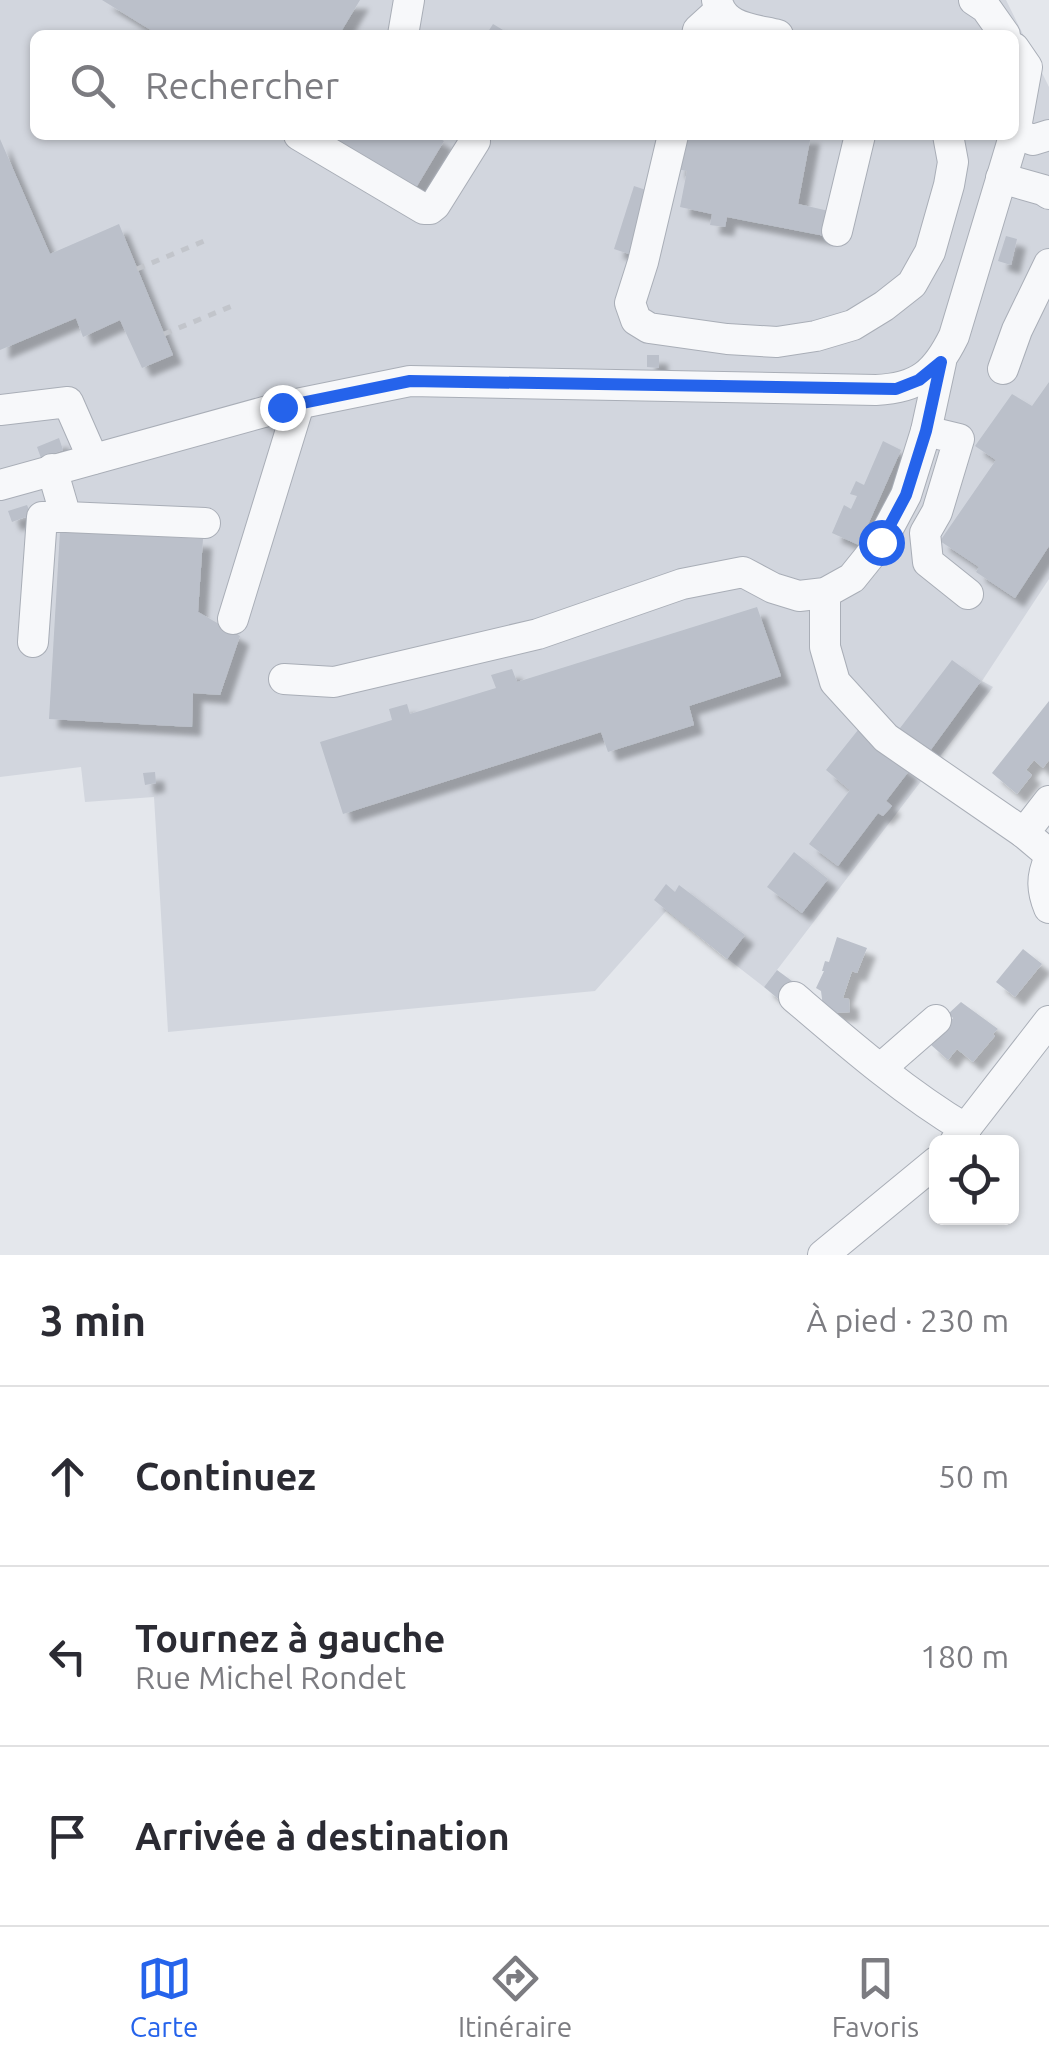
<!DOCTYPE html>
<html lang="fr">
<head>
<meta charset="utf-8">
<style>
	body { margin:0; font-family:Ubuntu,sans-serif; background:#f2f2f3; color:#2b2b33 }
	.controls { position:absolute; right:30px; bottom:30px; display:grid; overflow:hidden; border-radius:15px; box-shadow:0 2px 8px #0004 }
	.controls button { width:90px; height:90px; display:grid; place-items:center; padding:0; border:0; border-bottom:2px solid #e1e1e2; background:#fff; color:#2b2b33; font:50px sans-serif }
	.stop { position:absolute; width:30px; height:30px; margin:-22px; border:8px solid #2563eb; border-radius:50%; background:#fff }
	.stop.end { background:#2563eb; border-color:#fff; box-shadow:0 2px 10px #0008 }
	.list { margin:0; padding:0; list-style:none }
	h2 { display:flex; justify-content:space-between; align-items:center; height:130px; margin:0; padding:0 40px; font-size:42px }
	h2 small { font-size:32px; font-weight:400; color:#7c7c81 }
	.list li { display:grid; grid-template-columns:65px 1fr auto; gap:30px; align-items:center; box-sizing:border-box; height:180px; padding:0 40px; border-top:2px solid #e1e1e2 }
	.list b { display:block; font-size:38px; white-space:nowrap }
	.list p { margin:0; font-size:32px; white-space:nowrap; color:#7c7c81 }
	.list em { font-size:32px; font-style:normal; color:#7c7c81 }
	.icon { flex:none; width:55px; height:55px; fill:none; stroke:currentColor; stroke-width:2; stroke-linecap:round; stroke-linejoin:round }
	.map { position:relative; flex:none; width:1049px; height:1255px; overflow:hidden }
	.search { position:absolute; background:#fff; box-shadow:0 2px 8px #0004; left:30px; right:30px; top:30px; height:110px; display:flex; align-items:center; gap:25px; box-sizing:border-box; padding:0 35px; border-radius:15px; color:#7c7c81; font-size:38px }
	.sheet { height:670px; background:#fff }
	nav { display:flex; justify-content:space-around; align-items:center; box-sizing:border-box; height:140px; border-top:2px solid #e1e1e2; background:#fff; font-size:28px; color:#7c7c81 }
	nav a { display:grid; justify-items:center; gap:5px }
	nav .on { color:#2563eb }
	.map>svg:first-child { display:block }
</style>
</head>
<body>
<div class="map">
<svg width="1049" height="1255" viewBox="0 0 1049 1255">
	<defs>
		<filter id="shadow"><feDropShadow dx="9" dy="9" stdDeviation="2.5" flood-color="#0004"/></filter>
	</defs>
	<rect width="100%" height="100%" fill="#e4e7ec"/>
	<path fill="#d2d6de" fill-rule="evenodd" d="M0 0H1006L1049 87V579L982 681 993 687 764 987 666 911 595 991 168 1032 154 797 85 802 81 767 0 777ZM35 35H1014V135H35Z"/>
	<g fill="#bbc0ca" filter="url(#shadow)">
		<polygon points="102,0 360,0 339,35 159,35"/>
		<polygon points="493,24 508,33 506,35 486,35"/>
		<polygon points="323,135 433,135 444,141 414,191"/>
		<polygon points="683,135 811,135 798,204 829,211 825,236 727,217 725,227 710,225 712,214 680,207 687,171 676,169"/>
		<polygon points="0,139 50,254 119,224 173,355 142,368 120,320 83,337 76,318 0,350"/>
		<polygon points="634,186 658,194 638,257 614,249"/>
		<polygon points="1006,236 1017,239 1011,265 998,261"/>
		<polygon points="647,355 659,355 659,368 647,367"/>
		<polygon points="1049,382 1049,546 1015,598 976,572 979,567 940,541 996,460 975,446 1012,394 1032,406"/>
		<polygon points="59,438 63,450 41,458 37,447"/>
		<polygon points="883,441 901,450 859,545 832,533 844,505 851,509 857,496 850,494 856,481 864,485"/>
		<polygon points="27,505 31,515 12,522 8,511"/>
		<polygon points="60,531 203,539 198,612 240,636 220,695 193,693 192,727 49,719"/>
		<polygon points="757,607 781,676 689,706 694,725 608,752 601,732 343,814 320,742 392,720 389,709 407,704 410,714 496,688 491,675 512,669 517,682"/>
		<polygon points="952,660 981,681 927,755 897,732"/>
		<polygon points="1049,701 1049,760 1043,768 1034,760 1026,770 1032,775 1017,794 992,773"/>
		<polygon points="858,730 909,771 886,801 892,806 883,816 878,813 838,866 809,844 850,790 826,770"/>
		<polygon points="155,772 156,783 145,785 143,773"/>
		<polygon points="794,852 828,879 802,913 767,887"/>
		<polygon points="666,884 675,892 679,885 745,935 727,959 654,900"/>
		<polygon points="837,937 867,948 857,973 852,971 843,998 849,999 850,1012 824,1014 821,991 816,988 824,971 822,971 825,961 829,962"/>
		<polygon points="1023,949 1042,964 1015,997 996,982"/>
		<polygon points="777,970 796,984 782,1002 764,987"/>
		<polygon points="961,1002 998,1029 993,1034 995,1036 973,1062 957,1049 948,1060 930,1044 953,1018 948,1014"/>
	</g>
	<g fill="none" stroke-linecap="round" stroke-linejoin="round">
		<g stroke="#a9aeb7" stroke-width="32">
			<g id="minor">
				<path d="M717 0C722 28 754 29 778 35"/>
				<polyline points="974,0 986,8 1005,35"/>
				<polyline points="403,35 409,0"/>
				<polyline points="697,35 698,30 719,11"/>
				<polyline points="1015,133 1033,140 1049,135"/>
				<polyline points="299,135 424,209 430,209 435,205 475,141"/>
				<polyline points="673,135 643,262 630,303 636,320 649,328 727,339 777,342 816,336 853,325 884,306 912,284 930,252 949,185 953,162 948,135"/>
				<polyline points="1001,178 1043,190 1049,194"/>
				<polyline points="837,231 860,135"/>
				<polyline points="1003,369 1017,330 1049,264"/>
				<polyline points="0,410 68,402 93,459"/>
				<polyline points="926,431 959,439 937,512 925,533 928,562 968,594"/>
				<polyline points="52,469 66,517 205,523"/>
				<path d="M0 485 282 407 410 381 876 390C919 388 936 373 954 336L1015 133 1027 67 1014 48"/>
				<polyline points="825,593 825,647 835,682 886,738 1024,833"/>
				<polyline points="233,619 299,404"/>
				<polyline points="33,642 42,517 66,517"/>
				<polyline points="284,679 334,682 538,634 682,584 743,572 773,588 799,596 825,593 852,578 881,542 906,495 926,431 941,362"/>
				<polyline points="1049,801 1024,833 1049,854"/>
				<path d="M1049 860C1041 877 1042 891 1049 908"/>
				<path d="M794 997C849 1044 904 1092 966 1129"/>
				<polyline points="881,1068 936,1020"/>
				<polyline points="955,1142 1049,1021"/>
				<polyline points="823,1255 936,1162"/>
			</g>
		</g>
		<g stroke="#c2c5cb" stroke-width="5" stroke-dasharray="8 8" stroke-linecap="butt">
			<polyline points="137,269 209,239"/>
			<polyline points="164,334 232,306"/>
		</g>
		<use href="#minor" stroke="#f7f8fa" stroke-width="30"/>
	</g>
	<g fill="none" stroke-linecap="round" stroke-linejoin="round">
		<polyline stroke="#2563eb" stroke-width="12" points="282,407 410,381 896,389 919,380 941,362 926,431 906,495 881,542"/>
	</g>
</svg>
<div class="controls">
<button><svg class="icon" aria-label="locate" viewBox="0 0 24 24"><circle cx="12" cy="12" r="6"/><path d="M12 2v4M12 18v4M2 12h4M18 12h4"/></svg></button>
</div>
<div class="stop" style="left:881px;top:542px"></div>
<div class="stop end" style="left:282px;top:407px"></div>
<div class="search"><svg class="icon" aria-label="search" viewBox="0 0 24 24"><circle cx="10" cy="10" r="6"/><path d="M15 15l6 6"/></svg>Rechercher</div>
</div>
<section class="sheet">
<h2>3 min<small>À pied · 230 m</small></h2>
<ul class="list">
<li><svg class="icon" aria-label="ahead" viewBox="0 0 24 24"><path d="M12 20V5M6 11l6-6 6 6"/></svg><div><b>Continuez</b></div><em>50 m</em></li>
<li><svg class="icon" aria-label="left" viewBox="0 0 24 24"><path d="M17 20v-9H6M10 6l-5 5 5 5"/></svg><div><b>Tournez à gauche</b><p>Rue Michel Rondet</p></div><em>180 m</em></li>
<li><svg class="icon" aria-label="arrive" viewBox="0 0 24 24"><path d="M6 21V4h12l-3 4 3 4H6"/></svg><div><b>Arrivée à destination</b></div></li>
</ul>
</section>
<nav>
<a class="on"><svg class="icon" aria-label="map" viewBox="0 0 24 24"><path d="M3 6l6-2 6 2 6-2v14l-6 2-6-2-6 2zM9 4v14M15 6v14"/></svg>Carte</a>
<a><svg class="icon" aria-label="directions" viewBox="0 0 24 24"><path d="M12 3l9 9-9 9-9-9zM9 14v-3h6M13 9l2 2-2 2"/></svg>Itinéraire</a>
<a><svg class="icon" aria-label="saved" viewBox="0 0 24 24"><path d="M7 4h10v16l-5-4-5 4z"/></svg>Favoris</a>
</nav>
</body>
</html>
